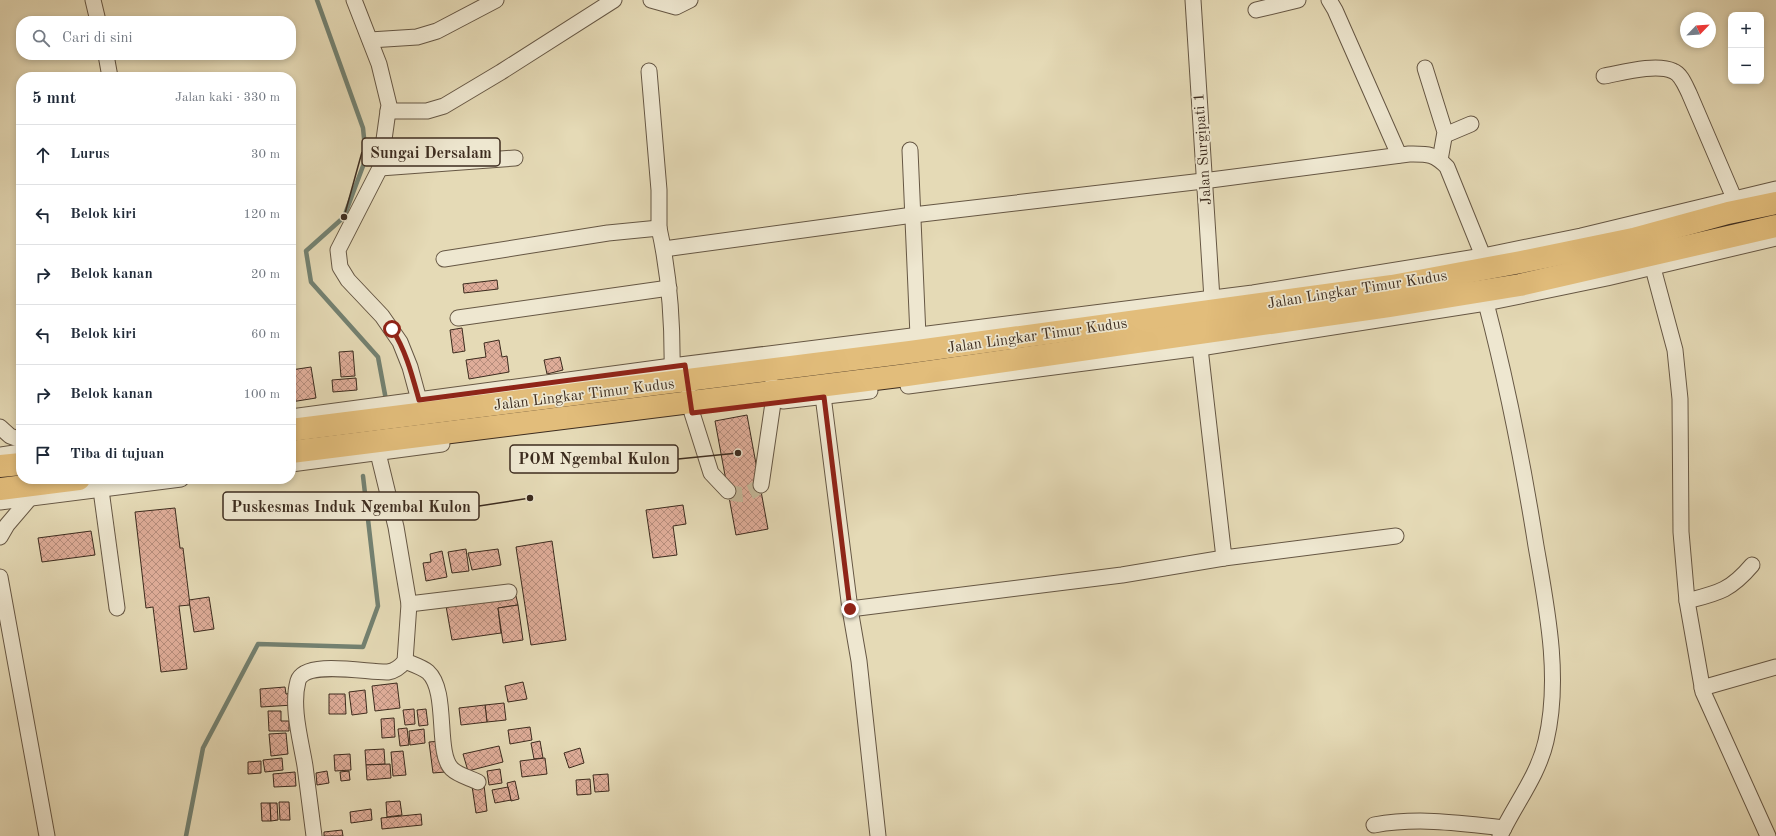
<!DOCTYPE html>
<html lang="id">
<head>
<meta charset="utf-8">
<style>
	body { margin:0; font-family:"Old Standard TT",serif; background:#f2f2f3; color:#1f2937 }
	.controls { position:absolute; right:12px; top:12px; display:grid; overflow:hidden; border-radius:8px; box-shadow:0 2px 6px #0003 }
	.controls button { width:36px; height:36px; display:grid; place-items:center; padding:0; border:0; border-bottom:1px solid #e0e1e3; background:#fff; color:#1f2937; font:20px sans-serif }
	.compass { position:absolute; left:1680px; top:12px; width:36px; height:36px; border-radius:50%; background:#fff; box-shadow:0 2px 6px #0003; rotate:65deg }
	.stop { position:absolute; width:12px; height:12px; margin:-9px; border:3px solid #8f2418; border-radius:50%; background:#fff }
	.stop.end { background:#8f2418; border-color:#fff; box-shadow:0 1px 4px #0008 }
	.list { margin:0; padding:0; list-style:none }
	h2 { display:flex; justify-content:space-between; align-items:center; height:52px; margin:0; padding:0 16px; font-size:17px }
	h2 small { font-size:13px; font-weight:400; color:#747a83 }
	.list li { display:grid; grid-template-columns:26px 1fr auto; gap:12px; align-items:center; box-sizing:border-box; height:60px; padding:0 16px; border-top:1px solid #e0e1e3 }
	.list b { display:block; font-size:15px; white-space:nowrap }
	.list em { font-size:13px; font-style:normal; color:#747a83 }
	.icon { flex:none; width:22px; height:22px; fill:none; stroke:currentColor; stroke-width:2; stroke-linecap:round; stroke-linejoin:round }
	.map { position:relative; flex:none; width:1776px; height:836px; overflow:hidden }
	.search { position:absolute; background:#fff; box-shadow:0 2px 6px #0003; left:16px; top:16px; width:280px; height:44px; display:flex; align-items:center; gap:10px; box-sizing:border-box; padding:0 14px; border-radius:16px; color:#747a83; font-size:15px }
	.panel { position:absolute; background:#fff; box-shadow:0 2px 6px #0003; left:16px; top:72px; width:280px; height:412px; border-radius:16px }
	.map>svg:first-child { display:block }
</style>
</head>
<body>
<div class="map">
<svg width="1776" height="836" viewBox="0 0 1776 836">
	<defs>
		<pattern id="building-cross-hatch" width="8" height="8" patternUnits="userSpaceOnUse"><rect width="8" height="8" fill="#dfad99"/><path d="M0 0l8 8M0 8l8-8" fill="none" stroke="#b68d7c"/></pattern>
	</defs>
	<rect width="100%" height="100%" fill="#e5dab6"/>
	<filter id="stains"><feTurbulence type="fractalNoise" baseFrequency=".005" numOctaves="4"/><feColorMatrix values="0 0 0 0 .2 0 0 0 0 .09 0 0 0 0 .02 0 0 0 .5 -.17"/></filter>
	<radialGradient id="worn" r=".72"><stop offset=".6" stop-color="#630" stop-opacity="0"/><stop offset="1" stop-color="#630" stop-opacity=".3"/></radialGradient>
	<g fill="none" stroke-linecap="round" stroke-linejoin="round">
		<g stroke="#738171" stroke-width="4.5">
			<polyline points="317,0 363,128 366,158 344,217 306,251 311,282 378,357 386,400"/>
			<polyline points="186,836 203,748 258,644 363,647 378,606 363,476"/>
		</g>
	</g>
	<g fill="url(#building-cross-hatch)" stroke="#3c2b1e">
		<polygon points="497,280 498,289 464,293 463,284"/>
		<polygon points="462,328 465,351 453,353 450,330"/>
		<polygon points="499,340 502,357 507,356 509,372 469,379 466,360 486,357 484,343"/>
		<polygon points="353,351 355,376 341,377 339,352"/>
		<polygon points="560,357 563,370 547,374 544,360"/>
		<polygon points="311,367 316,398 291,402 291,370"/>
		<polygon points="356,378 357,390 333,392 332,380"/>
		<polygon points="747,415 768,529 736,535 715,421"/>
		<polygon points="683,505 686,524 673,526 677,555 653,558 646,510"/>
		<polygon points="175,508 180,548 183,548 190,605 179,606 187,669 161,672 153,607 146,608 135,512"/>
		<polygon points="91,531 95,555 42,562 38,538"/>
		<polygon points="552,541 566,640 531,645 516,547"/>
		<polygon points="466,549 469,571 452,573 448,552"/>
		<polygon points="498,549 501,565 472,570 468,553"/>
		<polygon points="442,551 447,577 426,581 423,563 431,562 430,554"/>
		<polygon points="516,596 518,605 498,608 501,633 452,640 446,606"/>
		<polygon points="209,597 214,629 194,632 189,600"/>
		<polygon points="518,605 523,640 503,643 498,608"/>
		<polygon points="523,682 527,699 508,702 505,686"/>
		<polygon points="397,683 400,708 375,711 372,686"/>
		<polygon points="285,687 286,694 292,693 293,705 261,707 260,689"/>
		<polygon points="365,690 367,713 352,715 349,692"/>
		<polygon points="329,694 345,694 346,714 329,714"/>
		<polygon points="504,703 506,720 487,722 485,705"/>
		<polygon points="485,705 487,722 461,725 459,708"/>
		<polygon points="414,709 415,724 405,725 403,710"/>
		<polygon points="426,709 428,725 419,726 417,710"/>
		<polygon points="268,711 281,711 281,721 289,721 289,731 269,731"/>
		<polygon points="394,718 395,737 382,738 381,719"/>
		<polygon points="530,727 532,740 510,744 508,730"/>
		<polygon points="407,728 409,745 400,746 398,729"/>
		<polygon points="424,729 425,743 410,745 409,731"/>
		<polygon points="286,733 288,754 271,756 269,734"/>
		<polygon points="441,741 445,772 433,773 429,742"/>
		<polygon points="540,741 543,758 534,759 531,743"/>
		<polygon points="499,746 503,762 468,771 463,754"/>
		<polygon points="580,748 584,763 569,768 564,753"/>
		<polygon points="384,749 385,764 366,765 365,750"/>
		<polygon points="403,751 406,775 393,776 391,752"/>
		<polygon points="350,754 351,770 335,771 334,755"/>
		<polygon points="282,758 283,770 265,772 263,760"/>
		<polygon points="545,758 547,774 522,777 520,761"/>
		<polygon points="261,761 261,773 248,774 248,762"/>
		<polygon points="390,764 391,778 367,780 366,765"/>
		<polygon points="500,769 502,783 489,785 487,771"/>
		<polygon points="327,771 329,783 317,785 316,773"/>
		<polygon points="349,771 350,780 341,781 340,772"/>
		<polygon points="295,772 296,786 274,787 273,774"/>
		<polygon points="608,774 609,791 595,792 593,775"/>
		<polygon points="590,779 591,794 577,795 576,780"/>
		<polygon points="515,781 519,799 511,801 507,783"/>
		<polygon points="484,785 487,811 476,813 472,786"/>
		<polygon points="508,787 511,800 495,803 492,790"/>
		<polygon points="400,801 402,815 387,817 386,802"/>
		<polygon points="279,802 289,802 290,820 280,820"/>
		<polygon points="261,803 270,803 271,821 262,821"/>
		<polygon points="270,803 277,803 278,820 271,821"/>
		<polygon points="371,809 372,820 351,823 350,812"/>
		<polygon points="421,814 422,825 382,829 381,818"/>
		<polygon points="342,830 343,836 324,836 324,832"/>
	</g>
	<g fill="none" stroke-linecap="round" stroke-linejoin="round">
		<path stroke="#c3b798" stroke-width="15" stroke-dasharray="15 8" stroke-linecap="butt" d="M728 491C742 498 749 494 761 485"/>
		<g stroke="#665744" stroke-width="17">
			<g id="minor">
				<polyline points="93,0 98,21"/>
				<polyline points="354,0 379,64 389,105 388,111 380,168 338,250 340,267 348,280 382,316 400,342 410,367 419,400"/>
				<polyline points="651,0 676,7 690,0"/>
				<polyline points="1193,0 1212,299"/>
				<polyline points="1329,0 1335,10 1399,155"/>
				<polyline points="1256,10 1298,0"/>
				<polyline points="370,40 417,37 437,31 496,0"/>
				<polyline points="106,55 110,77"/>
				<polyline points="1425,68 1445,132 1440,160"/>
				<polyline points="649,71 659,190 659,228"/>
				<path d="M1604 76C1621 73 1656 63 1673 71 1681 74 1685 85 1689 93L1734 198"/>
				<polyline points="388,111 427,111 444,106 501,72 614,0"/>
				<polyline points="1445,135 1471,124"/>
				<polyline points="910,150 918,336"/>
				<polyline points="380,168 515,158"/>
				<path d="M664 249 913 215 1203 181 1409 154C1427 154 1434 153 1447 167L1483 256"/>
				<path d="M444 259 608 233 659 228C670 277 673 326 672 376"/>
				<polyline points="1653,268 1675,350 1680,399 1681,532 1687,601 1703,692 1768,836"/>
				<path d="M1486 303C1507 383 1523 464 1536 546 1547 609 1561 678 1546 741 1538 776 1515 804 1500 836"/>
				<polyline points="458,318 669,288"/>
				<polyline points="1200,348 1224,558 1396,536"/>
				<polyline points="908,386 1200,348 1486,303 1607,278 1776,238"/>
				<polyline points="822,388 850,609 1122,575 1224,558"/>
				<polyline points="689,394 692,413 711,473 728,491"/>
				<polyline points="783,401 870,391"/>
				<polyline points="291,417 672,366 1253,293 1483,256 1581,236 1776,189"/>
				<polyline points="0,427 10,436 21,440"/>
				<polyline points="0,455 21,452"/>
				<polyline points="291,464 442,444"/>
				<polyline points="761,485 773,403 772,385"/>
				<polyline points="101,490 117,608"/>
				<polyline points="0,502 181,479"/>
				<polyline points="0,537 7,525 30,498"/>
				<polyline points="0,577 47,836"/>
				<path d="M1687 601C1718 593 1730 591 1752 565"/>
				<polyline points="409,604 509,592"/>
				<polyline points="850,609 859,661 878,836"/>
				<path d="M405 661C412 664 422 667 428 672 449 691 435 753 452 769 458 775 470 778 478 782"/>
				<polyline points="1702,688 1776,667"/>
				<path d="M1374 825C1418 817 1460 823 1504 828"/>
				<path d="M314 836C311 813 308 789 305 766 301 741 291 707 298 681 305 659 369 673 388 672 395 671 401 666 405 661L409 604 396 527 378 453"/>
			</g>
		</g>
		<g stroke="#3c2b1e" stroke-width="24">
			<g id="highway">
				<polyline points="291,430 910,352 1392,286 1521,262 1633,239 1728,213 1776,203"/>
				<polyline points="291,452 907,375 1389,306 1520,285 1776,226"/>
				<polyline points="0,466 21,464"/>
				<polyline points="0,489 79,479"/>
			</g>
		</g>
		<use href="#minor" stroke="#eee7d0" stroke-width="15"/>
		<use href="#highway" stroke="#e2bd7b" stroke-width="22"/>
	</g>
	<g fill="none" stroke-linecap="round" stroke-linejoin="round">
		<path stroke="#8f2418" stroke-width="5" d="M392 329C406 351 412 375 419 400L685 365 692 413 824 397 850 609"/>
	</g>
	<g text-anchor="middle" stroke-width="3.5" stroke-linejoin="round" paint-order="stroke">
		<g font-size="15" fill="#3c2b1e" stroke="#eee7d0">
			<text transform="translate(1202 149) rotate(-94)" y="5">Jalan Surgipati 1</text>
			<text transform="translate(1357 289) rotate(-9)" y="5">Jalan Lingkar Timur Kudus</text>
			<text transform="translate(1037 335) rotate(-8)" y="5">Jalan Lingkar Timur Kudus</text>
			<text transform="translate(584 394) rotate(-7)" y="5">Jalan Lingkar Timur Kudus</text>
		</g>
	</g>
	<path fill="none" stroke="#3c2b1e" stroke-width="1.5" d="M344 217L362 152M738 453L678 459M530 498L479 506"/>
	<g fill="#3c2b1e" stroke="#eee7d0" stroke-width="1.5">
		<circle cx="344" cy="217" r="4"/>
		<circle cx="738" cy="453" r="4"/>
		<circle cx="530" cy="498" r="4"/>
	</g>
	<g fill="#eee7d0" stroke="#3c2b1e" stroke-width="1.5">
		<rect x="362" y="138" width="138" height="28" rx="4"/>
		<rect x="510" y="445" width="168" height="28" rx="4"/>
		<rect x="223" y="492" width="256" height="28" rx="4"/>
	</g>
	<g font-size="16" text-anchor="middle" font-weight="bold" fill="#3c2b1e">
		<text x="431" y="158">Sungai Dersalam</text>
		<text x="594" y="464">POM Ngembal Kulon</text>
		<text x="351" y="512">Puskesmas Induk Ngembal Kulon</text>
	</g>
	<rect width="100%" height="100%" filter="url(#stains)"/>
	<rect width="100%" height="100%" fill="url(#worn)"/>
</svg>
<div class="controls">
<button>+</button>
<button>−</button>
</div>
<svg class="compass" viewBox="-18 -18 36 36"><path d="M0-13l5 13h-10z" fill="#e53935"/><path d="M0 13l5-13h-10z" fill="#747a83"/></svg>
<div class="stop" style="left:392px;top:329px"></div>
<div class="stop end" style="left:850px;top:609px"></div>
<div class="search"><svg class="icon" aria-label="search" viewBox="0 0 24 24"><circle cx="10" cy="10" r="6"/><path d="M15 15l6 6"/></svg>Cari di sini</div>
<section class="panel">
<h2>5 mnt<small>Jalan kaki · 330 m</small></h2>
<ul class="list">
<li><svg class="icon" aria-label="ahead" viewBox="0 0 24 24"><path d="M12 20V5M6 11l6-6 6 6"/></svg><div><b>Lurus</b></div><em>30 m</em></li>
<li><svg class="icon" aria-label="left" viewBox="0 0 24 24"><path d="M17 20v-9H6M10 6l-5 5 5 5"/></svg><div><b>Belok kiri</b></div><em>120 m</em></li>
<li><svg class="icon" aria-label="right" viewBox="0 0 24 24"><path d="M7 20v-9h11M14 6l5 5-5 5"/></svg><div><b>Belok kanan</b></div><em>20 m</em></li>
<li><svg class="icon" aria-label="left" viewBox="0 0 24 24"><path d="M17 20v-9H6M10 6l-5 5 5 5"/></svg><div><b>Belok kiri</b></div><em>60 m</em></li>
<li><svg class="icon" aria-label="right" viewBox="0 0 24 24"><path d="M7 20v-9h11M14 6l5 5-5 5"/></svg><div><b>Belok kanan</b></div><em>100 m</em></li>
<li><svg class="icon" aria-label="arrive" viewBox="0 0 24 24"><path d="M6 21V4h12l-3 4 3 4H6"/></svg><div><b>Tiba di tujuan</b></div></li>
</ul>
</section>
</div>
</body>
</html>
